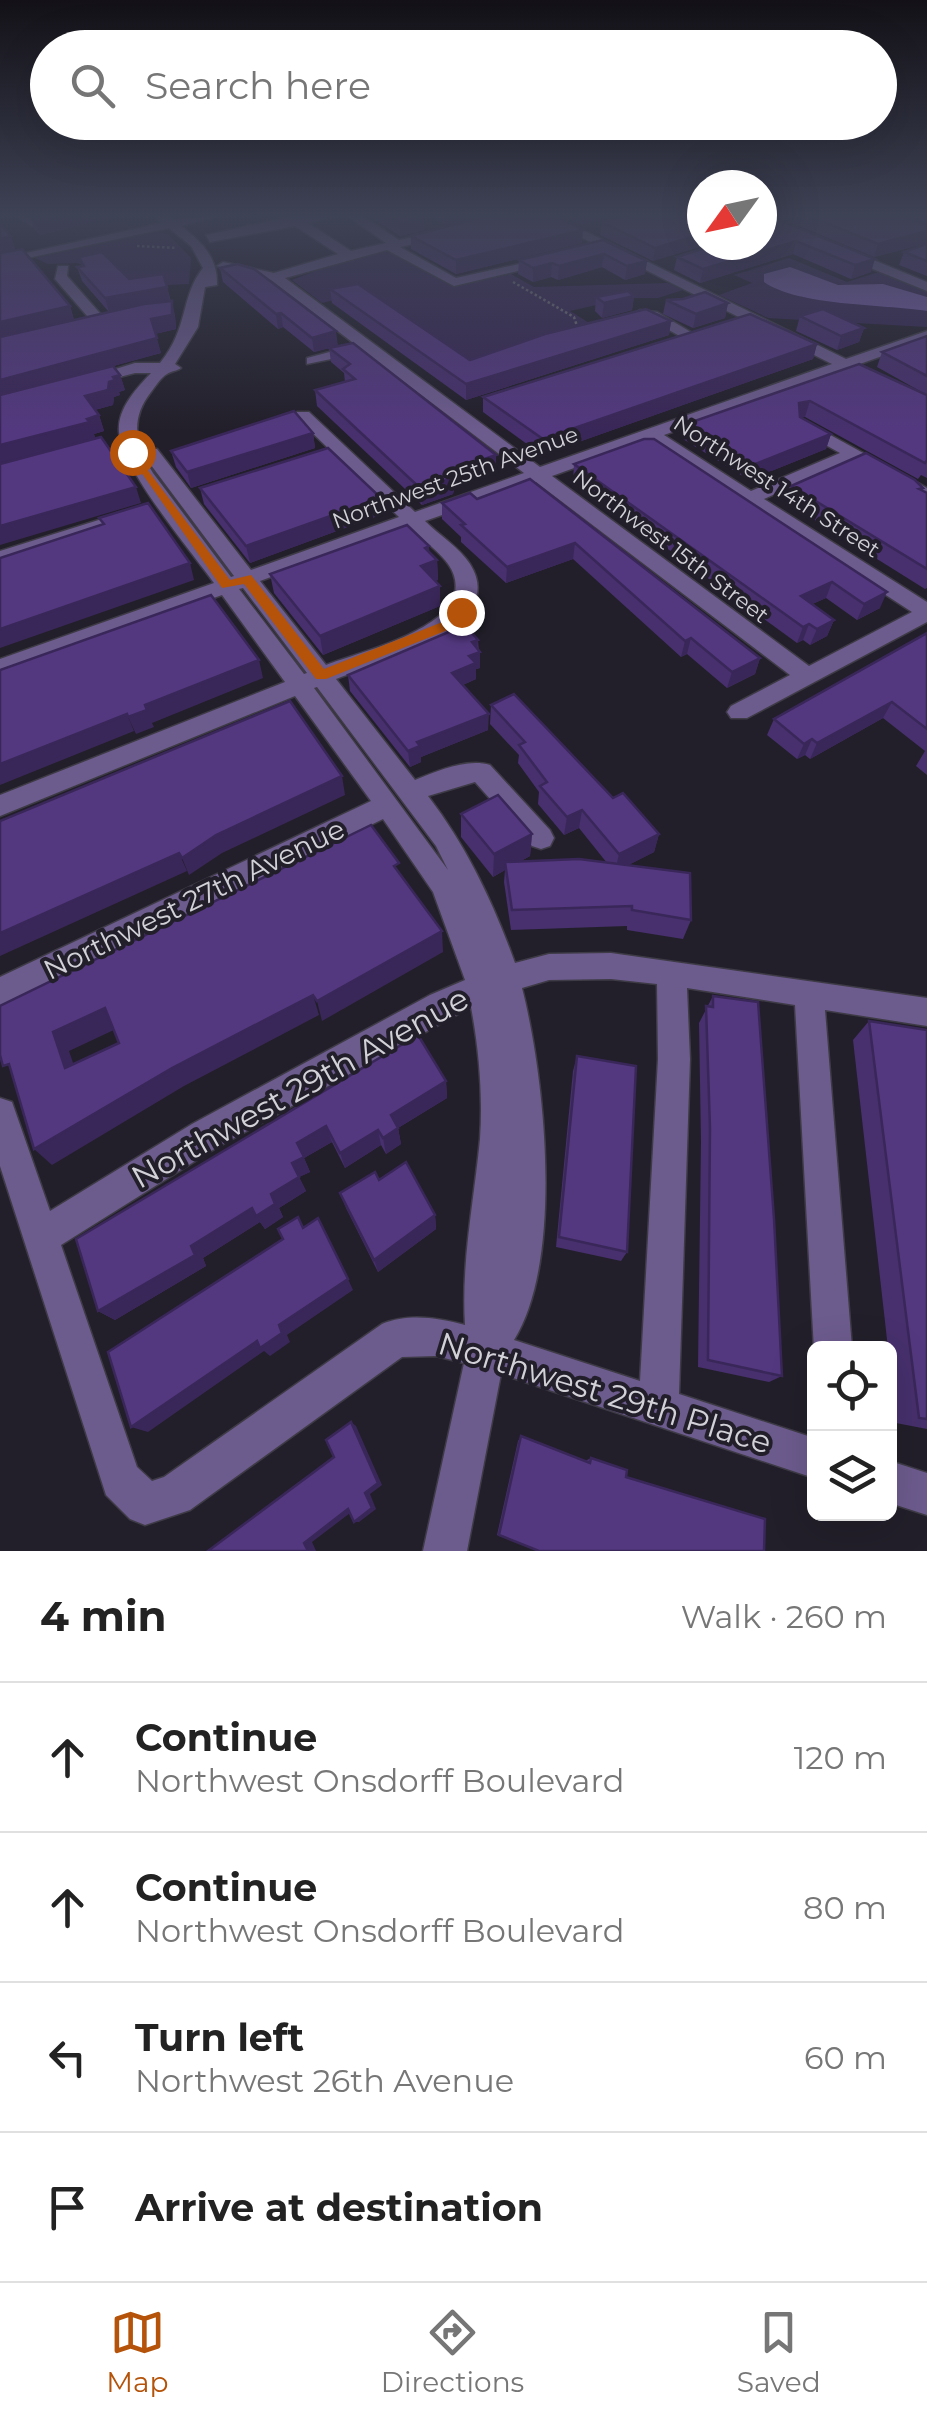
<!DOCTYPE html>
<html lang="en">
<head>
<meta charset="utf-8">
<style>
	body { margin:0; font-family:Montserrat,sans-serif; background:#f2f2f2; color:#222 }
	.controls { position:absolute; right:30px; bottom:30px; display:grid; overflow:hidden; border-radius:15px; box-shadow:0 10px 40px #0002 }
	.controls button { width:90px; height:90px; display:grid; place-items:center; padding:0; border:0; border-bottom:2px solid #e0e0e0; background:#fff; color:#222; font:50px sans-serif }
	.compass { position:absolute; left:687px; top:170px; width:90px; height:90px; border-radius:50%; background:#fff; box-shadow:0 10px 40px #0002; rotate:237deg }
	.stop { position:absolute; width:30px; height:30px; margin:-22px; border:8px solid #b45309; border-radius:50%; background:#fff }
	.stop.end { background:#b45309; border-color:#fff; box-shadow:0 2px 10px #0008 }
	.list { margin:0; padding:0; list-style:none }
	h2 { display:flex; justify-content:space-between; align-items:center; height:130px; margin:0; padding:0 40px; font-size:42px }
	h2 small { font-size:32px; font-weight:400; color:#767676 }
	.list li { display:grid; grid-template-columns:65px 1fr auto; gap:30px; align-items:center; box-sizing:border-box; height:150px; padding:0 40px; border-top:2px solid #e0e0e0 }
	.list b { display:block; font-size:38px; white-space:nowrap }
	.list p { margin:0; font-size:32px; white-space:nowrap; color:#767676 }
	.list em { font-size:32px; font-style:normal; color:#767676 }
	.icon { flex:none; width:55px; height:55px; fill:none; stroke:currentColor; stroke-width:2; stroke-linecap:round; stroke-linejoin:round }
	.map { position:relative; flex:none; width:927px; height:1551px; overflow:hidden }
	.search { position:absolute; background:#fff; box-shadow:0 10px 40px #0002; left:30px; right:30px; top:30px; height:110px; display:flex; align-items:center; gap:25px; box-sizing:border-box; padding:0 35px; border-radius:55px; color:#767676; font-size:38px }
	.sheet { height:730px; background:#fff }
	nav { display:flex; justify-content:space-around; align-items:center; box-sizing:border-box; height:140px; border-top:2px solid #e0e0e0; background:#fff; font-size:28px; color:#767676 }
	nav a { display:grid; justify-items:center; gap:5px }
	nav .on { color:#b45309 }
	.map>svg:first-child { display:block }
</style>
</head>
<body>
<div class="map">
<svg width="927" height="1551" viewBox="0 0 927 1551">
	<rect width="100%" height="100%" fill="#221f2a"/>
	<g fill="#382854">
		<polygon points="157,232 168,234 191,258 189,284 148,286 77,263 48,264 35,258"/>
		<polygon points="392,250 456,285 511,274 534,287 668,283 683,290 658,298 627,298 570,311 597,328 472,363 368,292 322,303 292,280 334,264"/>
		<polygon points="789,258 847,282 879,272 927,292 927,327 768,318 719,295 752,283 734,275"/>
	</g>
	<path fill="#785ea9" d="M790 267 838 285 883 284 927 297V311C882 304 798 306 764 282V274Z"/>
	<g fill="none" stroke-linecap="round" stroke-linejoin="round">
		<g stroke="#3e3b46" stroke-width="3">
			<g id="minor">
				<polygon points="12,214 34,218 81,214 32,226"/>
				<path d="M152 214H166L174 220 226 214 181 226C202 242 218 258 217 285L205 287 198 327 175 364 181 368C177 371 171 371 167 374 161 377 155 387 151 392 129 420 136 445 153 473L231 577 234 576 142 453 145 449H157L251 570 399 517 297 418V412H309L415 512 524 473 365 352 307 364V358L356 345 271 280 217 266 223 262 274 273 338 254 295 226 210 242 206 235 295 216 344 214 308 223 351 251 386 243 345 214H359L399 240 445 231V237L400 247 456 278 555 256V262L454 286 387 250 285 278 540 467 832 364 535 214H550L846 359 927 331V340L857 365 855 370H844L664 435 751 491 840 453 797 429V421L803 420 927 488V502L859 464 844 463 764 499 927 602V622L747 718H731L727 712 731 706 790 675 536 482 425 521C439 535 460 548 470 564 511 629 376 663 336 679L415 780C437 771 467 758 490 765L550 830 554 838 550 846 541 849 532 846 475 782 428 796C467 847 493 902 515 963L549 954 611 953 927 998V1026L825 1010 852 1348 814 1350 795 1005 687 988 690 1059 679 1394 814 1438V1478L501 1374 467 1551H423L464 1363 436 1356 402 1357 190 1510 145 1525 130 1519 106 1495 0 1166V1098L12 1102 50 1211 192 1124 430 995 465 980 433 892 383 819 0 1006V977L371 801 295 696 0 816V795L285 682 222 595 0 675V659L214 583C191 551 121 468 119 432 117 409 136 389 151 373H135L85 386 77 381 135 363H160C189 328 180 297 203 268L191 246 169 228 23 259 17 255 162 223ZM649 441 912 612 809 666 552 476ZM409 527C422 540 447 556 453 573 474 626 362 651 326 665L260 581ZM243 588 307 673 304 674 239 589ZM317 687 436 846 448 870 314 688ZM611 979 657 984 658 1059 640 1381 514 1340C564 1259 545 1078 522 988L549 980ZM471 1007C479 1049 483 1096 480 1139 474 1201 461 1263 465 1325 438 1318 409 1313 382 1324L164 1477 152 1481 137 1467 61 1245 216 1148Z"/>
				<polygon points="841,250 849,250 927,282 927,291 841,256"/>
				<polygon points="58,266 68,266 67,276 105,319 105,325 95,325 55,279"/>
				<polygon points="640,310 657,312 699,337 687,340 649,319 635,317 633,314"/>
				<polygon points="105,518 112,520 112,528 0,563 0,551"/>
				<polygon points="890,1461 927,1473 927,1515 890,1503"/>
			</g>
		</g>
		<g stroke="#75737c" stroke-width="2.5" stroke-dasharray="2.5 2.5" stroke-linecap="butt">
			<polyline points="137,246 177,248"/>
			<polyline points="513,282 574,317 577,326"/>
		</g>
		<use href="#minor" fill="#6c5b8d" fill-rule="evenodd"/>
	</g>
	<g fill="#47306d">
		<polygon points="42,214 123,214 123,215 40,235 34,229 30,217"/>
		<polygon points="366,214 418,214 423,218 424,230 400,236"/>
		<polygon points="427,214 492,214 446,225"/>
		<polygon points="558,214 624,214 581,225"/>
		<polygon points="702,214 653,261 600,235 602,222"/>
		<polygon points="762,214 871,272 851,279 793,254 700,283 674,270 677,257 762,245"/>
		<polygon points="770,214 927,214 927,243 874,257"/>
		<polygon points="0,223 11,236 15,249 1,253 70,306 74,320 109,312 82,281 77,267 82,266 79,257 129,279 167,287 175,316 176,329 155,334 161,353 113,366 120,375 125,390 119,392 120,395 114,397 113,405 95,410 99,415 104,431 94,434 95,438 0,463"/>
		<polygon points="411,236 582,243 456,274 411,249"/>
		<polygon points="603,240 647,261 645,274 625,280 602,267 558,280 551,277 533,282 518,274 519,260"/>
		<polygon points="927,244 927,276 899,265 904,252"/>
		<polygon points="220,268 338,346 496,455 495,470 455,485 453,494 422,505 317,406 315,390 345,382 344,373 331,362 329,348 314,352 283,327 278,329 223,282"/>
		<polygon points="330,289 470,360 671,321 669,335 466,400 332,303"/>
		<polygon points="634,296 632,310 602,318 595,311 596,297"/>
		<polygon points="683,299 728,303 725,318 693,328 663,314 666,300"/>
		<polygon points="800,316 864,328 859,342 837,350 796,331"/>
		<polygon points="927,336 927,395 877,367 882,352"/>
		<polygon points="817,344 813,359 542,455 483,412 483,397"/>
		<polygon points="859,364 927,395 927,478 921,475 918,479 805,417 801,417 831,434 826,449 749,480 683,439 686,424"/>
		<polygon points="313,433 315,448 191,488 176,467 171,451"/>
		<polygon points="654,439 880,608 857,620 826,598 812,604 834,620 827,636 810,645 803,640 797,643 573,480 574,464"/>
		<polygon points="530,479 760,658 755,674 727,688 687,654 681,657 573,559 506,583 461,542 461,537 442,519 442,503 477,499"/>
		<polygon points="791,486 923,488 921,490 927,493 927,588 925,589 786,502"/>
		<polygon points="200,488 383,514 250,563 204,504"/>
		<polygon points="429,546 429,552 437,560 438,580 434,581 440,606 323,655 274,593 270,574"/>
		<polygon points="927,633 927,775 916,766 925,751 883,718 810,759 805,755 797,759 767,735 774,719"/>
		<polygon points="478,640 480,668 476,669 476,679 463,685 488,730 421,757 421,762 410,767 350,691 348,675"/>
		<polygon points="491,705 659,834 654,852 628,865 691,920 683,939 627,930 627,926 511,930 504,882 505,870 493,877 461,837 461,814 532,834 530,856 521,861 607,863 579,828 564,835 538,804 539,792 518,763 519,755 490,724"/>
		<polygon points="713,996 782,1376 769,1382 698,1367 701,1142 699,1023"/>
		<polygon points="869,1021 927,1030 927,1429 896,1423 890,1348 888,1348 853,1040"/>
		<polygon points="418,1035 446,1081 447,1098 398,1128 401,1144 386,1154 381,1145 345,1168 332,1142 304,1158 310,1172 299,1177 306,1191 279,1208 283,1217 265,1229 260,1222 203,1258 206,1266 115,1320 98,1311"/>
		<polygon points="577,1056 627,1252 621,1261 556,1247 573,1071"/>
		<polygon points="340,1193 435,1215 436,1229 378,1272 346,1208"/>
		<polygon points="521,1436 585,1461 591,1458 627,1470 539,1551 497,1535 518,1441"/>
	</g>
	<g fill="#3a2759">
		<polygon points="72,214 123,214 123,215 40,235 36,222"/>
		<polygon points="445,214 492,214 446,225"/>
		<polygon points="582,214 624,214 581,225"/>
		<polygon points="423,218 424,230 400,236 399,223"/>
		<polygon points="583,230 582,243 456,274 456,260"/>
		<polygon points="927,231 927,243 874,257 878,244"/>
		<polygon points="702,234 702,245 707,245 653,261 655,248"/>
		<polygon points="11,236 15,249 0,253 0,239"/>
		<polygon points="796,241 793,254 700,283 703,269"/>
		<polygon points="604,254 602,267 558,280 559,266"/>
		<polygon points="875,259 871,272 851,279 855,265"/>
		<polygon points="647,261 645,274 625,280 627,266"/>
		<polygon points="552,263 551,277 533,282 533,268"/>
		<polygon points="167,287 170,301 109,312 105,298"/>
		<polygon points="634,296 632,310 602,318 604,303"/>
		<polygon points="172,301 175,316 176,329 155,334 151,319"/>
		<polygon points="728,303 725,318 693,328 696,314"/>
		<polygon points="70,306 74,320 0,337 0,322"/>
		<polygon points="281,313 283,327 278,329 276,314"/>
		<polygon points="671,321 669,335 466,400 466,384"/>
		<polygon points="864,328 859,342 837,350 841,336"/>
		<polygon points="336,331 338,346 314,352 312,338"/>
		<polygon points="157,338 161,353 0,397 0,380"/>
		<polygon points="817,344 813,359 542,455 543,439"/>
		<polygon points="120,375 125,390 119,392 120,395 114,397 113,405 90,411 85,396 109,382 113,377"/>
		<polygon points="810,401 805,417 794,419 799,403"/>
		<polygon points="99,415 104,431 94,434 95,438 0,463 0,445"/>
		<polygon points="313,433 315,448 191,488 187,472"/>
		<polygon points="831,434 826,449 749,480 753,465"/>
		<polygon points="496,455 495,470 455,485 453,494 422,505 421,489 449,475 452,470"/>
		<polygon points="136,487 141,503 0,545 0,526"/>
		<polygon points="381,498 383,514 250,563 246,546"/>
		<polygon points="575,543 573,559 506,583 507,567"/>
		<polygon points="429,546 430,563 437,560 438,580 422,585 421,566 425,548"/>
		<polygon points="190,563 194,580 0,648 0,629"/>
		<polygon points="832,582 826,598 795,612 801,596"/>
		<polygon points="440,586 440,606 323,655 320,636"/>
		<polygon points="887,592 880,608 857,620 864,604"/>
		<polygon points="834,620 827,636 810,645 817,629"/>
		<polygon points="809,624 803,640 797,643 803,627"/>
		<polygon points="691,638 687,654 681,657 685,641"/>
		<polygon points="478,640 477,653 480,652 480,668 476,669 476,679 453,689 452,673 472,642"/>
		<polygon points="760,658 755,674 727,688 732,672"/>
		<polygon points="259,660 263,678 152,723 154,727 136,734 128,717 145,705"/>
		<polygon points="892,702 883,718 810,759 817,743"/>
		<polygon points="127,714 134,731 0,785 0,764"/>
		<polygon points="489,714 488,730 421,757 421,762 410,767 408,751 417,742"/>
		<polygon points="812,739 805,755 797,759 804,744"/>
		<polygon points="342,776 345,795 222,853 189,875 182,858 216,835"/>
		<polygon points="582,810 579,828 564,835 567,817"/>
		<polygon points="532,834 530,856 506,869 505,862 505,870 493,877 494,854"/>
		<polygon points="659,834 654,852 615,872 619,854"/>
		<polygon points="179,853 187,871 0,956 0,933"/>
		<polygon points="442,931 443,952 322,1021 317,1001"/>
		<polygon points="313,995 319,1015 184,1086 52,1165 34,1149 172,1068"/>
		<polygon points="105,1008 118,1028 69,1051 81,1086 65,1068 53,1032"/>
		<polygon points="446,1081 447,1098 393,1131 391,1115"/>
		<polygon points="326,1126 332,1142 304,1158 310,1172 299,1177 306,1191 279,1208 283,1217 265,1229 260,1222 203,1258 206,1266 115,1320 98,1311 191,1246 271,1194 292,1163 297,1143"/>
		<polygon points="398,1128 401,1144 386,1154 383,1138"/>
		<polygon points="378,1130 381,1145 345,1168 340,1153"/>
		<polygon points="435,1215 436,1229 378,1272 374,1260"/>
		<polygon points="348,1279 353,1290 287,1335 290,1342 270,1356 264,1351 148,1432 131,1427"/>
		<polygon points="351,1422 356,1426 382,1485 370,1494 376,1509 359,1522 354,1522 365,1493"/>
		<polygon points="348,1509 354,1510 312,1542 316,1551 308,1551 304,1543"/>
	</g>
	<g fill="#53387f" stroke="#3a2759" stroke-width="2.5" fill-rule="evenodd">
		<polygon points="42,214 72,214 36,222 30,217"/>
		<polygon points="385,214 418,214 423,218 399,223"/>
		<polygon points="494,214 553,214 583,230 456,260 411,236"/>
		<polygon points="630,214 702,214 702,234 655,248 602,222"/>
		<polygon points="762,214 764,214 875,259 855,265 796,241 703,269 677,257 714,245 762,245"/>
		<polygon points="804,214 899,214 927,225 927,231 878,244"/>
		<polygon points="0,224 11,236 0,239"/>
		<polygon points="603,240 647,261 627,266 604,254 559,266 552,263 533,268 519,260"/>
		<polygon points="927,244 927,261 904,252"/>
		<polygon points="22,249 70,306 0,322 0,253"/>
		<polygon points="102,252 129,279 163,274 167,287 105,298 77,267 84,266 79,257"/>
		<polygon points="237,264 254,269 336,331 312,338 281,313 276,314 220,268"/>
		<polygon points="358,284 470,360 545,334 646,309 671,321 466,384 330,289"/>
		<polygon points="628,291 634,296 604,303 596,297"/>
		<polygon points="705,292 728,303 696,314 666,300 683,299"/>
		<polygon points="172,301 172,315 151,319 157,338 0,380 0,337 144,304"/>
		<polygon points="823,309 864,328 841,336 800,316"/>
		<polygon points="750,314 817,344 543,439 483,397"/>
		<polygon points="927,336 927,376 882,352"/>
		<polygon points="353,343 496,455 452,470 455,473 449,475 453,478 421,489 315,390 355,379 343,369 350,364 329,348"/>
		<polygon points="859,364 927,395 927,460 925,463 810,401 799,403 800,417 831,434 753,465 686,424"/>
		<polygon points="113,366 120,375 113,377 115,380 109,382 108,390 85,396 99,415 87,419 90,422 0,445 0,395"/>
		<polygon points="294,411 313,433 187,472 171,451"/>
		<polygon points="101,437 136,487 0,526 0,464"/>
		<polygon points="644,439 654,439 887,592 864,604 832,582 801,596 834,620 817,629 809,624 803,627 574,464"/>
		<polygon points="328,448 381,498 246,546 200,488"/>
		<polygon points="866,453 915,480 923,488 919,489 927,493 927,569 791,486"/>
		<polygon points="530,479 760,658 732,672 691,638 685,641 575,543 507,567 461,525 465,524 442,503 470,493 477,499"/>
		<polygon points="148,503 190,563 0,629 0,558 104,524 99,518"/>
		<polygon points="407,525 429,546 425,548 437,560 421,566 440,586 320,636 270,574"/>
		<polygon points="211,595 259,660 145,705 147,710 128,717 127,714 0,764 0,670"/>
		<polygon points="465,625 478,640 472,642 480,652 469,656 476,663 452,673 489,714 417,742 420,746 408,751 348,675"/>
		<polygon points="927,633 927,729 892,702 817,743 812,739 804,744 774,719"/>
		<polygon points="514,694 613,798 623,793 659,834 619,854 582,810 567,817 540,786 547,782 519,745 525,742 491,705"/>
		<polygon points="290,701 342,776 216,835 182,858 179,853 0,933 0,821"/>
		<polygon points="498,795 532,834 494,854 461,814"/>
		<path d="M371 825 399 863 394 866 442 931 317 1001 313 995 172 1068 34 1149 9 1064 3 1066 0 1055V1006ZM105 1008 119 1043 65 1068 53 1032Z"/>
		<polygon points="579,859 690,873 691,920 632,910 632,906 512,910 505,862"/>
		<polygon points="713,996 758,1002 774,1219 782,1376 708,1360 710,1128 706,1006 713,1007"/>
		<polygon points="869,1021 927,1030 927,1419 919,1418"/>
		<polygon points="418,1035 446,1081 391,1115 398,1128 383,1138 378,1130 340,1153 326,1126 297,1143 304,1157 292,1163 299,1177 271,1194 275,1204 256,1216 252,1208 191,1246 195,1255 98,1311 76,1239"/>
		<polygon points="577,1056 636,1066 627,1252 559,1237"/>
		<polygon points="406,1162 435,1215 374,1260 340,1193 375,1172 379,1180"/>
		<polygon points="298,1217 303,1228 318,1218 348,1279 279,1325 282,1333 260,1348 257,1341 131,1427 108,1352 283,1239 278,1229"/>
		<polygon points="351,1422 378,1483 365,1493 372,1508 354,1522 348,1509 304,1543 308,1551 208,1551 334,1457 326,1440"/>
		<polygon points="521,1436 590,1463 591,1458 627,1470 626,1477 765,1519 764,1551 539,1551 499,1535"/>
	</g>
	<linearGradient id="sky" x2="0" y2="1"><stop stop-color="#131117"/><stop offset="0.5" stop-color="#3e4255"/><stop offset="1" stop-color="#3e4255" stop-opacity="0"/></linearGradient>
	<rect width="927" height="431" fill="url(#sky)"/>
	<polygon fill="#b45309" points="132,449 230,580 251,575 324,669 440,623 456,609 468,612 450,629 326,679 316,679 244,584 222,588 127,452"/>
	<g text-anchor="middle" stroke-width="8" stroke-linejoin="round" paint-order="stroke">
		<g font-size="22" fill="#d3d1d8" stroke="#221f2a">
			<text transform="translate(455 477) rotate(-20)" y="8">Northwest 25th Avenue</text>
			<text transform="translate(777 486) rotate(33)" y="8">Northwest 14th Street</text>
			<text transform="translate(671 546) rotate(37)" y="8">Northwest 15th Street</text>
		</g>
		<g font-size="28" fill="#d3d1d8" stroke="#221f2a">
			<text transform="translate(194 899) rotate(-26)" y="10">Northwest 27th Avenue</text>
		</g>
		<g font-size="32" fill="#d3d1d8" stroke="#221f2a">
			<text transform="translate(300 1088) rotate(-29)" y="11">Northwest 29th Avenue</text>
			<text transform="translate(605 1393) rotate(17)" y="11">Northwest 29th Place</text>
		</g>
	</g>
</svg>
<div class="controls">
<button><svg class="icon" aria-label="locate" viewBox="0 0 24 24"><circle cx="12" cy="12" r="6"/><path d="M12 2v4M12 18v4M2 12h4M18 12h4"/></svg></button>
<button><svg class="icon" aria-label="layers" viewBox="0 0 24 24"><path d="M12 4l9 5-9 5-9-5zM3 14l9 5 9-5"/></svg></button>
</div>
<svg class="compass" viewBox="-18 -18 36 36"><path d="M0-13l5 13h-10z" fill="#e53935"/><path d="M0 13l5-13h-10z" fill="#767676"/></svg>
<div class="stop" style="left:132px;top:452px"></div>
<div class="stop end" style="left:461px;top:612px"></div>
<div class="search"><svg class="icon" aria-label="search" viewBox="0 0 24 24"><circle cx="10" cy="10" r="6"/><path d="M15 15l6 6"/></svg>Search here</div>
</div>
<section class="sheet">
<h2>4 min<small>Walk · 260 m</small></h2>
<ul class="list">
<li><svg class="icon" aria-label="ahead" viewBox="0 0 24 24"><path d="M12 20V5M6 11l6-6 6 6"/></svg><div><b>Continue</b><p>Northwest Onsdorff Boulevard</p></div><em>120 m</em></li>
<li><svg class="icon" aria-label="ahead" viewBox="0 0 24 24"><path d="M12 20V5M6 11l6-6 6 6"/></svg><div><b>Continue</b><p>Northwest Onsdorff Boulevard</p></div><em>80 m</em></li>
<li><svg class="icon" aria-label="left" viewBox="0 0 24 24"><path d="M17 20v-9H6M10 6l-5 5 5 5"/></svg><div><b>Turn left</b><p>Northwest 26th Avenue</p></div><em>60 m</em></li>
<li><svg class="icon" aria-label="arrive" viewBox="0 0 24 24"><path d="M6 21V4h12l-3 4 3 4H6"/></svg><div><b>Arrive at destination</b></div></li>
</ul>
</section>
<nav>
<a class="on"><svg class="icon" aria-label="map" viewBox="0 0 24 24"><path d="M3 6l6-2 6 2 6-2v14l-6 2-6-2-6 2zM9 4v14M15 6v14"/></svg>Map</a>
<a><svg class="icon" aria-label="directions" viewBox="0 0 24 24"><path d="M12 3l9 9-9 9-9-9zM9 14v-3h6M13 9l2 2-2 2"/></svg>Directions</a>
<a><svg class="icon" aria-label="saved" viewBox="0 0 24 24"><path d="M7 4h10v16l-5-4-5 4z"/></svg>Saved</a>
</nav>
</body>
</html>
